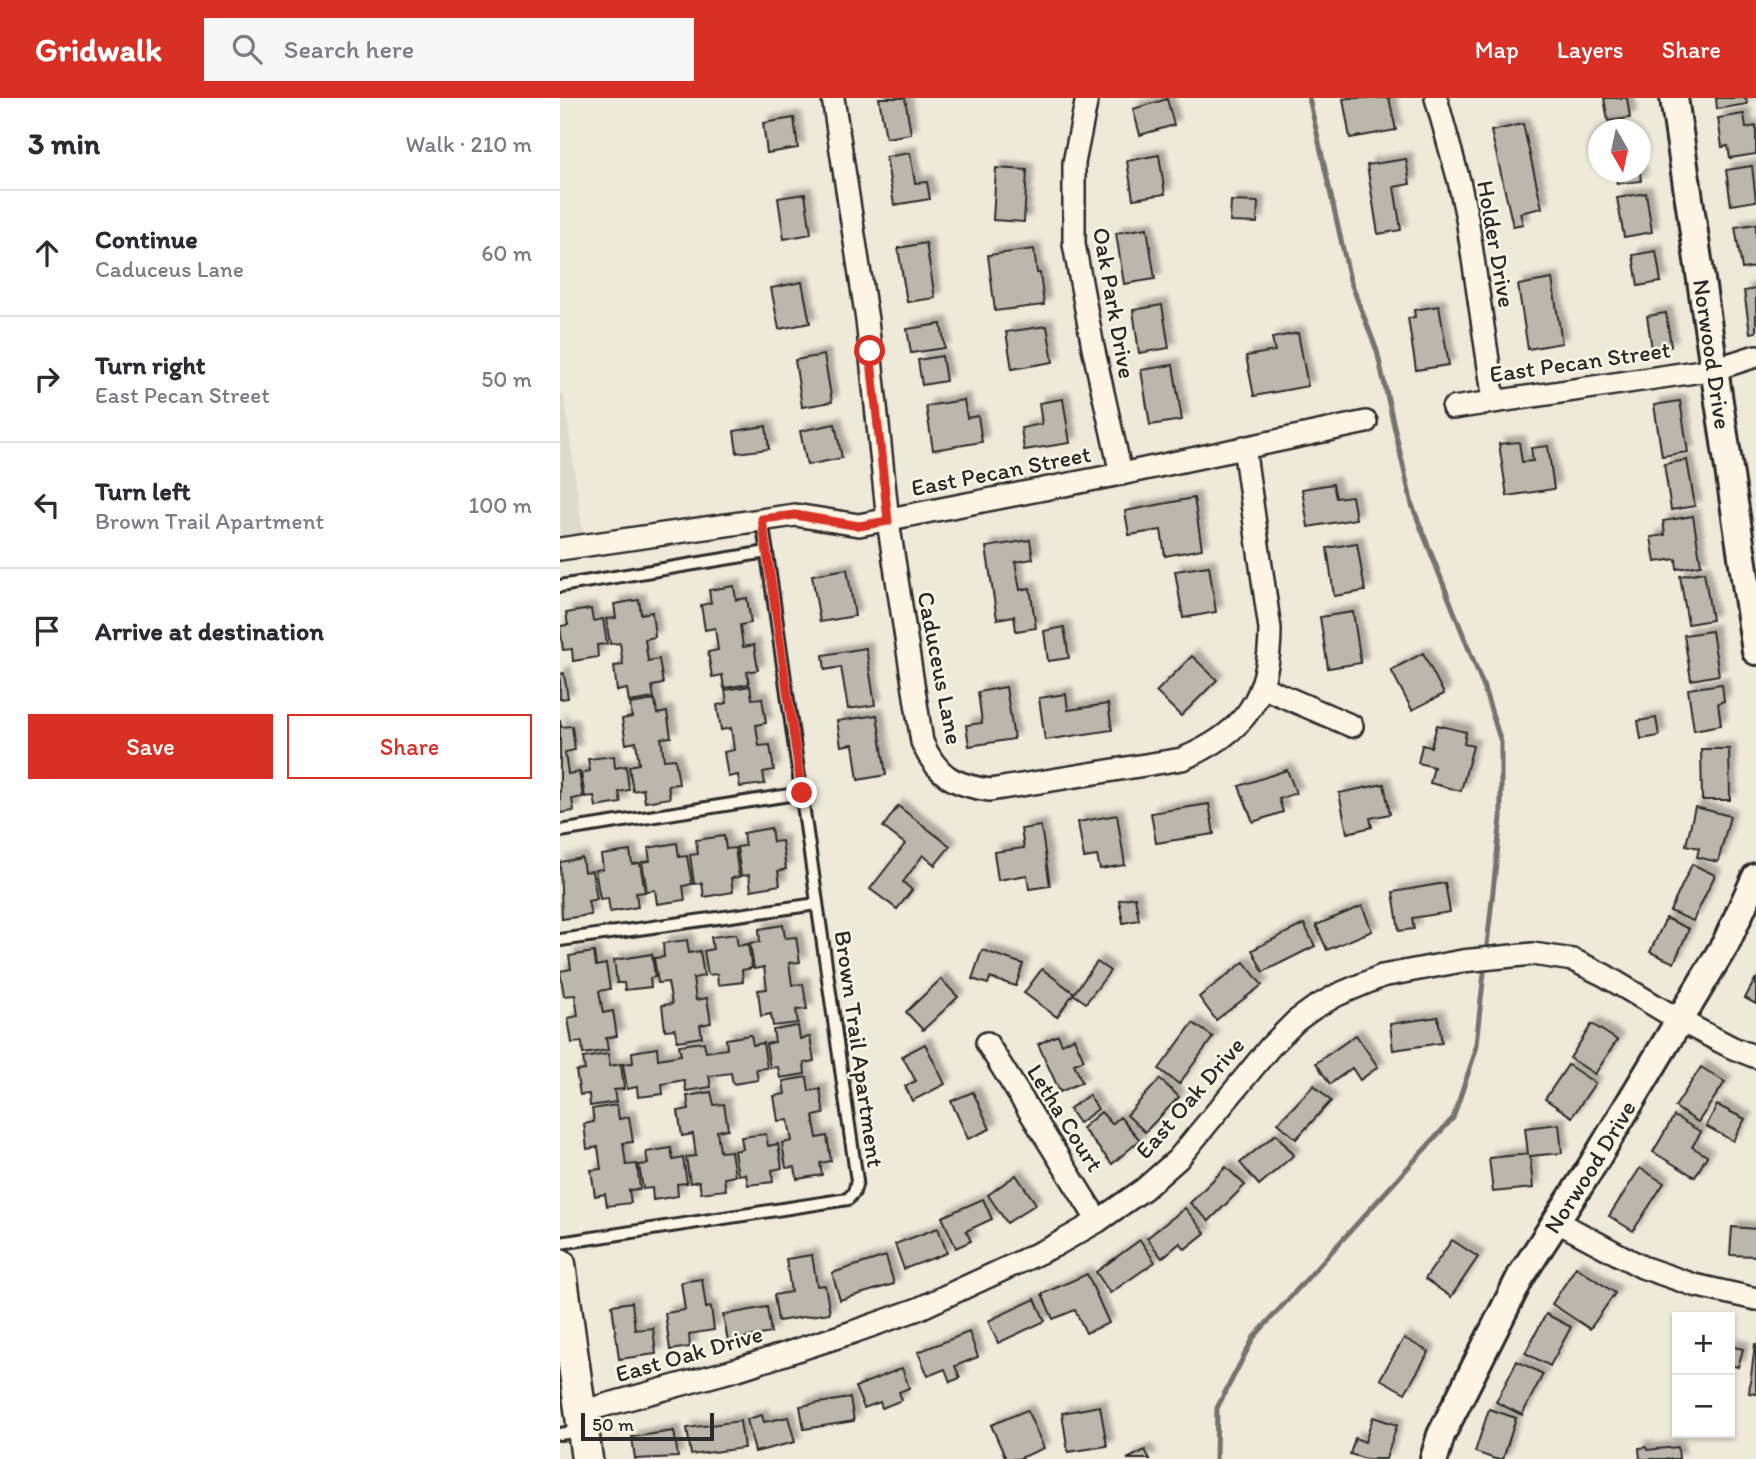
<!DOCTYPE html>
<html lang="en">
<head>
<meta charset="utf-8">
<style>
	body { margin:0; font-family:Itim,sans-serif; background:#f7f7f7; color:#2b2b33 }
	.controls { position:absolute; right:21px; bottom:21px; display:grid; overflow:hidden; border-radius:0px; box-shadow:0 2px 5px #0004 }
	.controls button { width:63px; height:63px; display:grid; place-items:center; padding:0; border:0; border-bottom:2px solid #e1e1e2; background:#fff; color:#2b2b33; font:35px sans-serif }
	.compass { position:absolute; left:1028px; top:21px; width:63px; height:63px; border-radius:50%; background:#fff; box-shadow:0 2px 5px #0004; rotate:171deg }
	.scale { position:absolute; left:21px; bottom:18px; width:133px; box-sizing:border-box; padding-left:7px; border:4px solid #2b2b2b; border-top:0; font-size:19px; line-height:24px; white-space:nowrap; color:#2b2b2b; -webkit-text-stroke:5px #fcf5e5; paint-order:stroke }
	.stop { position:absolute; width:21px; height:21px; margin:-16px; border:5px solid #d93025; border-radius:50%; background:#fff }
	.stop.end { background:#d93025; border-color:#fff; box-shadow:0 2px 7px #0008 }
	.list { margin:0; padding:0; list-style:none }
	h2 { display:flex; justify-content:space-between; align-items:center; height:91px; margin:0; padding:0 28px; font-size:30px }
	h2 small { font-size:23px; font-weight:400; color:#7c7c81 }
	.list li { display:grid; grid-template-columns:46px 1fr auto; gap:21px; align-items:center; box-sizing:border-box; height:126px; padding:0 28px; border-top:2px solid #e1e1e2 }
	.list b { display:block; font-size:26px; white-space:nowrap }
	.list p { margin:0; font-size:23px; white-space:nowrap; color:#7c7c81 }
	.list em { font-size:23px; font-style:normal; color:#7c7c81 }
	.actions { display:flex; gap:14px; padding:21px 28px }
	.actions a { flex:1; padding:16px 0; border:2px solid #d93025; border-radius:0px; text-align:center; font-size:24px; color:#d93025 }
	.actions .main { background:#d93025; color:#fff }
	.icon { flex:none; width:38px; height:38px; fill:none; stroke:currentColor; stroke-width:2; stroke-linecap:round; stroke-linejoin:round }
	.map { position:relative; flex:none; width:1196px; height:1361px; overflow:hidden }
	header { display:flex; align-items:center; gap:42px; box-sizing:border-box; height:98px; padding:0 35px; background:#d93025; color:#fff }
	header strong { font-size:33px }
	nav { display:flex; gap:38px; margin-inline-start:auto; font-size:24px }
	.search { width:490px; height:63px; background:#f7f7f7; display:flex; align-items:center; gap:18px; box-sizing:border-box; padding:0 24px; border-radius:0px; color:#7c7c81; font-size:26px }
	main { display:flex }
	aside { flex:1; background:#fff }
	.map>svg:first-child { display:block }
</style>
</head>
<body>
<header>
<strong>Gridwalk</strong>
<div class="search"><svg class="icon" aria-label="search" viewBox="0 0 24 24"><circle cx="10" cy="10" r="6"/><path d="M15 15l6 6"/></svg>Search here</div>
<nav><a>Map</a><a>Layers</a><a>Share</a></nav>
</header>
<main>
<aside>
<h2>3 min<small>Walk · 210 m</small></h2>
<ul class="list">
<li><svg class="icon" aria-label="ahead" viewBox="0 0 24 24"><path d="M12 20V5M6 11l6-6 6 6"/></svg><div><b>Continue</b><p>Caduceus Lane</p></div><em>60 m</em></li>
<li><svg class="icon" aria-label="right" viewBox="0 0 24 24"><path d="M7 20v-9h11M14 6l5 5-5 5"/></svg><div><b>Turn right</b><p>East Pecan Street</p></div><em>50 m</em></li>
<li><svg class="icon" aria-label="left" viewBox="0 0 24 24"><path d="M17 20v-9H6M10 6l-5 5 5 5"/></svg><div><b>Turn left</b><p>Brown Trail Apartment</p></div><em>100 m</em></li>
<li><svg class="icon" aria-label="arrive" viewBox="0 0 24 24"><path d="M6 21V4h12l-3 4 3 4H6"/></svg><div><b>Arrive at destination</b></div></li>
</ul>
<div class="actions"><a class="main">Save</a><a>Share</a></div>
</aside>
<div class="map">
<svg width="1196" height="1361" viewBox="0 0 1196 1361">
	<defs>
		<filter id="shadow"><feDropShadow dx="6" dy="-6" stdDeviation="2" flood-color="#0004"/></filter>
	</defs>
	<rect width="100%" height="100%" fill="#efe9da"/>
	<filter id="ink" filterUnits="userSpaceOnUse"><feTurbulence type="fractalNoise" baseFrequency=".0143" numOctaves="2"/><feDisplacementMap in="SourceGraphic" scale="14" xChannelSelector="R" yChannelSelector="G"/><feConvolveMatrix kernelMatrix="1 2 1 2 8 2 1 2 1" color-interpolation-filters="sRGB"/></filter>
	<g filter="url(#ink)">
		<polygon fill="#e0dacc" points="0,296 4,296 23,436 0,439"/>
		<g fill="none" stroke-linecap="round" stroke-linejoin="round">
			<g stroke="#75736d" stroke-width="5">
				<polyline points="749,0 790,182 817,253 852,407 923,587 941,644 941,720 926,856"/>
				<polyline points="656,1361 657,1310 694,1239 893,1020 915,955 925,866"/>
			</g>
		</g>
		<g fill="#bcb7ac" stroke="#2b2b2b" stroke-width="2" filter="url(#shadow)">
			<polygon points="319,0 345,0 351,36 326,40"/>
			<polygon points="788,0 829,0 836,32 790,40 783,1"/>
			<polygon points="1044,0 1067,0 1070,20 1048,23"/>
			<polygon points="1156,0 1186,0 1187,6 1157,11"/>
			<polygon points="607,1 614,27 580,37 573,11"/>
			<polygon points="1184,16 1186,30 1196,28 1196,56 1170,60 1168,48 1162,49 1158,20"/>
			<polygon points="234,20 238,50 207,55 203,25"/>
			<polygon points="963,26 982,110 960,115 963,126 953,128 931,33"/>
			<polygon points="350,55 355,85 367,84 370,101 334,107 326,59"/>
			<polygon points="599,57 605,96 573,101 567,63"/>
			<polygon points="846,61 850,86 834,89 841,132 818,136 807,67"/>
			<polygon points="1192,68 1196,103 1171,107 1166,72"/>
			<polygon points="436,70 467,72 464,124 433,122"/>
			<polygon points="1055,74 1080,74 1081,83 1057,86"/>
			<polygon points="1086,95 1092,134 1064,139 1057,100"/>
			<polygon points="245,96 251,136 224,141 218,100"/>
			<polygon points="671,103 698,104 697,125 670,124"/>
			<polygon points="1196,126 1196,169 1182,171 1175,129"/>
			<polygon points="587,130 595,181 564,186 556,135"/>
			<polygon points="366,145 375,200 347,204 338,150"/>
			<polygon points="474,151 477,175 480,175 484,207 435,213 428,157"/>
			<polygon points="1096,153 1101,184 1078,188 1073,157"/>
			<polygon points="992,181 1002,245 968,251 958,187"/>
			<polygon points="242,184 250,225 219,231 211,190"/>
			<polygon points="1196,191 1196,234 1190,235 1184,193"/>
			<polygon points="602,207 609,250 579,255 573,212"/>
			<polygon points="879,208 889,267 856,272 848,220 855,219 854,212"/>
			<polygon points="1106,215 1111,248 1092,251 1087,218"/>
			<polygon points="381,226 385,250 351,255 347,231"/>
			<polygon points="487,228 493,264 452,271 446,234"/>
			<polygon points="738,235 748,288 694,298 686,258 715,253 712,240"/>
			<polygon points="264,257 272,304 242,309 235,262"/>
			<polygon points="382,258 386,283 362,287 358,262"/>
			<polygon points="613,267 622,322 590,327 581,272"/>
			<polygon points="503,301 510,345 464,352 461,330 482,326 479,305"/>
			<polygon points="404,302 407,320 418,318 422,344 373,352 366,308"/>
			<polygon points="1120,303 1128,354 1102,358 1094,307"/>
			<polygon points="275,326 282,360 247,367 240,333"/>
			<polygon points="206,328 209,351 177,355 174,333"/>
			<polygon points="959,344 962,364 973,363 971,350 988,348 994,391 947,398 939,346"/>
			<polygon points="1127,362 1135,408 1111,412 1104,366"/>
			<polygon points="773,386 776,400 792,398 796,421 748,429 742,391"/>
			<polygon points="634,400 642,451 605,458 601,432 569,437 565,413"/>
			<polygon points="1133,418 1141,467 1117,471 1116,461 1095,464 1091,439 1105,437 1103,423"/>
			<polygon points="470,442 473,461 455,464 460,492 470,490 476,530 456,533 454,518 437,521 426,449"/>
			<polygon points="797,445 805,493 774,498 767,450"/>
			<polygon points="649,468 656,514 623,520 615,473"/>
			<polygon points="287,471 295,518 260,524 252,477"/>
			<polygon points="1144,474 1152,522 1128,526 1120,478"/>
			<polygon points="174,488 176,502 187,500 191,525 180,527 183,549 194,547 198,572 187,574 189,586 164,590 162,577 152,579 148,554 158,552 155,530 145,532 141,507 151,505 149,492"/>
			<polygon points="79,502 81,516 92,514 95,539 85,541 88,563 99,561 103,586 92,588 94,600 69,604 67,591 57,593 54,568 63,567 60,545 50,546 46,521 56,520 54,506"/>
			<polygon points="31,511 33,523 43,521 47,546 37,547 38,559 13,563 12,551 3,552 0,528 8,527 6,515"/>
			<polygon points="793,514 801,565 768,570 760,519"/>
			<polygon points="504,529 509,560 488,563 484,533"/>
			<polygon points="1152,533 1159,577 1131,582 1124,537"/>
			<polygon points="306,550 315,607 288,611 281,569 265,572 263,557"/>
			<polygon points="863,555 884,596 852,612 831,572"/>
			<polygon points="632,558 657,582 621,618 596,594"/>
			<polygon points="4,575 8,600 0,601 0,576"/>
			<polygon points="1162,586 1164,603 1158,605 1161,627 1134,632 1128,591"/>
			<polygon points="190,588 192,601 202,600 206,625 196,627 199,648 210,647 214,672 203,674 205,686 180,689 178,677 168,679 164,654 174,652 171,630 161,632 157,607 167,605 165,592"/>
			<polygon points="446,589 454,641 409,648 406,627 422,625 418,594"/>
			<polygon points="506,596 508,612 548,606 552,632 485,642 479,600"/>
			<polygon points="95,602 97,616 107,614 111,639 101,640 104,662 115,661 119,686 108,687 110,700 85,704 83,691 73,693 69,668 79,666 76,644 66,646 62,621 72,619 70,606"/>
			<polygon points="317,617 326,677 298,682 293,646 281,648 277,623"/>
			<polygon points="1096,620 1099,638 1081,641 1078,623"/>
			<polygon points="0,621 1,629 12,628 15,652 5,654 8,676 19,674 23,699 12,701 14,713 0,715"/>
			<polygon points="877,627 906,634 904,646 913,648 901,693 870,685 874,669 858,665 862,647 871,649"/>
			<polygon points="1141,651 1169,651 1170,702 1142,702"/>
			<polygon points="54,658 55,670 66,668 69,692 59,694 61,705 36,709 34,698 25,699 21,675 30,673 28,661"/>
			<polygon points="727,672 736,695 719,701 723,714 693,724 679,688"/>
			<polygon points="824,686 830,716 810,720 812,729 787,735 779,695"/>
			<polygon points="649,706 654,736 596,745 591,715"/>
			<polygon points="338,708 390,748 375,767 363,757 343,784 352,792 337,811 310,791 345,746 323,729"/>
			<polygon points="1135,709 1170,718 1158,764 1137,759 1139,750 1126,747"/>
			<polygon points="557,717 565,767 540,771 537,758 524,760 518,724"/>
			<polygon points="481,728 490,788 469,791 467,777 438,782 434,754 464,750 461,731"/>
			<polygon points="211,730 213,744 222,743 226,771 218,773 220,787 191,792 189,777 181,778 177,749 185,748 183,735"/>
			<polygon points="164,738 166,751 175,750 179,779 171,780 173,794 144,799 142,785 134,786 130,757 138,756 136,742"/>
			<polygon points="117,745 119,759 127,758 132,786 123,788 125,802 97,806 95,792 87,793 82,764 90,763 88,750"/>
			<polygon points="70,753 72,766 80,765 85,794 76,795 78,809 50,814 48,800 40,801 35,772 43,771 41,757"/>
			<polygon points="22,760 24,774 32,773 37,801 28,803 31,817 2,821 0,764"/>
			<polygon points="1132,766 1155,777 1133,823 1110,813"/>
			<polygon points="885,785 890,814 852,820 854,831 839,833 833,794"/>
			<polygon points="575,799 579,822 563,825 559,802"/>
			<polygon points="802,808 812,833 767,852 756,827"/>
			<polygon points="1106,820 1129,831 1114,865 1090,854"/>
			<polygon points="744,826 755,848 703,874 692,852"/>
			<polygon points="223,827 225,840 236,839 240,864 229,865 232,887 243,886 247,911 236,912 238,925 213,928 211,916 201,918 198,892 207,891 204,869 194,871 190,845 200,844 199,831"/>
			<polygon points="176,836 178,848 188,846 192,870 182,872 183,884 158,887 157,876 148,877 144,853 153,851 151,839"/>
			<polygon points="127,842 129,855 140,853 144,878 133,880 136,902 147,900 151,925 140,927 142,939 117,943 115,931 105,932 102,907 112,906 108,884 98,885 94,860 104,859 103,845"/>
			<polygon points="422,852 463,866 456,888 430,880 428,886 412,881"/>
			<polygon points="34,854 36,868 46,866 50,891 39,893 43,915 53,913 57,938 46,940 48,952 23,956 22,944 12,945 8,920 18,918 15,897 4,898 0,873 11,871 9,858"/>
			<polygon points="92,856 95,879 90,880 91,889 65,892 64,885 57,885 54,862"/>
			<polygon points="537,864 550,873 526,905 513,896 497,919 464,895 482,871 514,895"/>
			<polygon points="684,864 702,887 656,922 639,899"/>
			<polygon points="1196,880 1196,906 1185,900"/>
			<polygon points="381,881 398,899 363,932 346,914"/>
			<polygon points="878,919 882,945 833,952 830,926"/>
			<polygon points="633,925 653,939 619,986 599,971"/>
			<polygon points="1032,926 1057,942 1035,976 1010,960"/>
			<polygon points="238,928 240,941 250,939 254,963 244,965 245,976 220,980 218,969 210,970 206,946 215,944 213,932"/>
			<polygon points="191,937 193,947 203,945 207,970 196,971 198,982 173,986 171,975 149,978 151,989 126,993 124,982 102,986 103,996 78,999 77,989 67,991 63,966 73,965 72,954 97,950 98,961 121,957 119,947 144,944 146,954 167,951 166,941"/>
			<polygon points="498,937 502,946 514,940 524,962 514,966 522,984 500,994 478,946"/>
			<polygon points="796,937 818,969 800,982 792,970 770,986 756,965"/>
			<polygon points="365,946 385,986 352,1003 345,988 356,983 342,958"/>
			<polygon points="48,956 50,968 61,966 64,991 54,992 56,1004 30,1008 29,996 20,997 16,973 25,972 23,960"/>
			<polygon points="1008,967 1035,985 1012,1019 985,1001"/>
			<polygon points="1141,969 1165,984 1138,1024 1115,1009"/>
			<polygon points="247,979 249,993 260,991 264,1016 253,1018 257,1040 267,1038 271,1063 260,1065 262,1077 237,1081 235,1069 226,1070 222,1045 232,1043 228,1022 218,1023 214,998 225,996 223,983"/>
			<polygon points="600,981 619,999 585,1034 567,1017"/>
			<polygon points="754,987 771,1003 736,1041 718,1025"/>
			<polygon points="151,994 154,1007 164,1006 168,1031 157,1033 160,1054 171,1053 175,1078 164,1080 166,1092 141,1095 139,1083 130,1085 126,1059 136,1058 133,1036 122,1038 118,1013 129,1011 127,998"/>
			<polygon points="413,994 430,1031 408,1041 391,1003"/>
			<polygon points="529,997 538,1011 519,1025 509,1011"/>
			<polygon points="57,1007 59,1021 69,1019 73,1044 63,1045 66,1067 77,1066 80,1091 69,1092 71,1105 47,1108 45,1096 35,1098 31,1072 41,1071 38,1049 27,1051 24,1026 34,1024 32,1011"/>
			<polygon points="1157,1007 1185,1021 1173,1043 1146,1028"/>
			<polygon points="541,1014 552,1026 560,1019 580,1042 552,1066 522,1030"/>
			<polygon points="1114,1018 1141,1034 1132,1049 1147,1058 1135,1079 1093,1054"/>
			<polygon points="999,1026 1002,1055 970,1058 973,1090 933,1094 929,1060 968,1056 965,1030"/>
			<polygon points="206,1036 208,1048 218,1046 222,1070 212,1072 213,1084 188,1087 186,1076 178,1077 174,1053 183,1051 181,1039"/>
			<polygon points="716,1036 734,1057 699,1087 680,1065"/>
			<polygon points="111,1050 113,1062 123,1060 127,1085 117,1086 118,1098 93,1102 92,1090 83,1091 79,1067 88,1066 86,1054"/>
			<polygon points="666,1069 685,1087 649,1123 630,1105"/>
			<polygon points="1080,1070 1104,1085 1073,1133 1049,1118"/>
			<polygon points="456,1077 476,1106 447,1125 428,1097"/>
			<polygon points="423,1101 432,1121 406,1133 411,1143 396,1150 382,1119"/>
			<polygon points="625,1110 645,1135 625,1151 620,1145 602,1160 587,1140"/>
			<polygon points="1172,1129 1196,1131 1196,1158 1170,1157"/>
			<polygon points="378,1130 387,1155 344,1171 335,1146"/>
			<polygon points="580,1142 595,1164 550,1195 536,1174"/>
			<polygon points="892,1142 918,1159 891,1199 865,1181"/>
			<polygon points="252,1157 257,1188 265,1187 270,1215 218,1223 214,1197 231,1194 226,1161"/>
			<polygon points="326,1158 334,1186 280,1202 272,1175"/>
			<polygon points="1016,1169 1055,1195 1030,1231 992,1206"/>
			<polygon points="527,1176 549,1225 526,1235 515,1212 493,1221 482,1196"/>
			<polygon points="142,1181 146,1210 151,1209 154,1232 129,1236 130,1249 110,1252 105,1215 125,1212 121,1184"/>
			<polygon points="475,1201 485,1223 438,1245 428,1223"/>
			<polygon points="72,1204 75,1232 93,1230 96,1256 59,1261 52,1207"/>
			<polygon points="207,1209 211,1235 168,1243 163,1217"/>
			<polygon points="986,1216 1011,1229 990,1268 965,1255"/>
			<polygon points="409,1234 418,1259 395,1268 400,1280 390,1284 385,1271 368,1278 358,1254"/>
			<polygon points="844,1240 869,1254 845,1295 820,1281"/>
			<polygon points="1195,1246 1196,1246 1196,1296 1189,1295"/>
			<polygon points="1170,1248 1183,1251 1178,1269 1170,1267 1170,1269"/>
			<polygon points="957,1263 983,1276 962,1317 936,1304"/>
			<polygon points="342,1270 349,1290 339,1294 342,1302 322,1310 320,1304 304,1310 295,1289"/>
			<polygon points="290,1300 294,1323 244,1331 240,1308"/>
			<polygon points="540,1308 547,1348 508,1354 502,1315"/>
			<polygon points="929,1311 956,1320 943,1361 935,1361 915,1354"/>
			<polygon points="467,1312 484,1350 458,1361 446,1361 431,1327"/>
			<polygon points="202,1317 204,1324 228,1319 235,1344 195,1354 187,1321"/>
			<polygon points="813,1319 837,1327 826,1361 806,1361 790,1356 795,1340 805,1344"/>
			<polygon points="180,1323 184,1350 131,1357 127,1330"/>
			<polygon points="114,1333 118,1359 75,1361 72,1339"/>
			<polygon points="1086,1349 1087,1352 1118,1349 1119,1361 1080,1361 1079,1350"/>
			<polygon points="585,1352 590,1361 567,1361"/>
		</g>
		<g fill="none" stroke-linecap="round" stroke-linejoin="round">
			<g stroke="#2b2b2b" stroke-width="16">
				<g id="service">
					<polyline points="0,488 207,454"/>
					<polyline points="0,733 242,695"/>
					<polyline points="0,842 257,806"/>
					<polyline points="0,1145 288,1101 294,1094 297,1083 202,421"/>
					<polyline points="0,1336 21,1333"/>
				</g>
			</g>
			<g stroke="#2b2b2b" stroke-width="26">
				<g id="minor">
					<path d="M273 0 307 222 328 423 362 644C377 678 394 687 430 692L622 661C685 635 710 599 710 531L684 349"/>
					<polyline points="527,0 514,65 514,146 533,249 561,376"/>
					<polyline points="876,0 899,83 907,120 934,303"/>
					<polyline points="893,310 1155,271 1196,258"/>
					<polyline points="0,451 235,417 299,427 561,376 806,324"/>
					<polyline points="702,589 792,628"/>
					<polyline points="427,945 538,1123"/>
					<polyline points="996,1123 1082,1169 1134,1187 1196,1201"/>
					<polyline points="20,1314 178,1271 293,1234 358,1211 494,1148 538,1123 584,1091 618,1061 710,949 736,923 754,910 777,897 822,878 902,863 973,856 1013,862 1044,877 1119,922 1173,950 1196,959"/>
				</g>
			</g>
			<g stroke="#2b2b2b" stroke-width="32">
				<g id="tertiary">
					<path id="s1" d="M1114 0 1196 553"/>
					<path id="s2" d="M874 1361 881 1337 961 1178 1030 1071 1166 845 1196 779"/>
				</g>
			</g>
			<g stroke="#2b2b2b" stroke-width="35">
				<polyline id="secondary" points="0,1166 27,1361"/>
			</g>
			<use href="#service" stroke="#fcf5e5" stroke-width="10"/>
			<use href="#minor" stroke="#fcf5e5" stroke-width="21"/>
			<use href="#tertiary" stroke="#fcf5e5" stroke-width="26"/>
			<use href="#secondary" stroke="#fcf5e5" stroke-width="30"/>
		</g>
	</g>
	<g fill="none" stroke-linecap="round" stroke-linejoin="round" filter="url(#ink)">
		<polyline stroke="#d93025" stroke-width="9" points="242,695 202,421 235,417 299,428 328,423 310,253"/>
	</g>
	<g text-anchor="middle" stroke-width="5" stroke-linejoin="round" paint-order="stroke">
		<g font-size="24" fill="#2b2b2b" stroke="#fcf5e5">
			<text transform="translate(936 146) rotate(80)" y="8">Holder Drive</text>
			<text transform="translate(554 205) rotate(80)" y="8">Oak Park Drive</text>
			<text dy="8" stroke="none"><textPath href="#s1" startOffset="259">Norwood Drive</textPath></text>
			<text transform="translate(1020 264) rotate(-8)" y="8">East Pecan Street</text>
			<text transform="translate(441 373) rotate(-11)" y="8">East Pecan Street</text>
			<text transform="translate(380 570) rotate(79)" y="8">Caduceus Lane</text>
			<text transform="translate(299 951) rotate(82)" y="8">Brown Trail Apartment</text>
			<text transform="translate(630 1000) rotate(-49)" y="8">East Oak Drive</text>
			<text transform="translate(505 1020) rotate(58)" y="8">Letha Court</text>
			<text dy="8" stroke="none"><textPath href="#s2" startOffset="332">Norwood Drive</textPath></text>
			<text transform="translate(129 1256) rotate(-16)" y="8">East Oak Drive</text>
		</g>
	</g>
</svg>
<div class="controls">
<button>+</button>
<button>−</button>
</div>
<svg class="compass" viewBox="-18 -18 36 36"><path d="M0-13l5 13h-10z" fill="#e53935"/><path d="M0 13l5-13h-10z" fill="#7c7c81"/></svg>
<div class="scale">50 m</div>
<div class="stop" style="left:310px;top:253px"></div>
<div class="stop end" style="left:242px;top:695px"></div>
</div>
</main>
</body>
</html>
